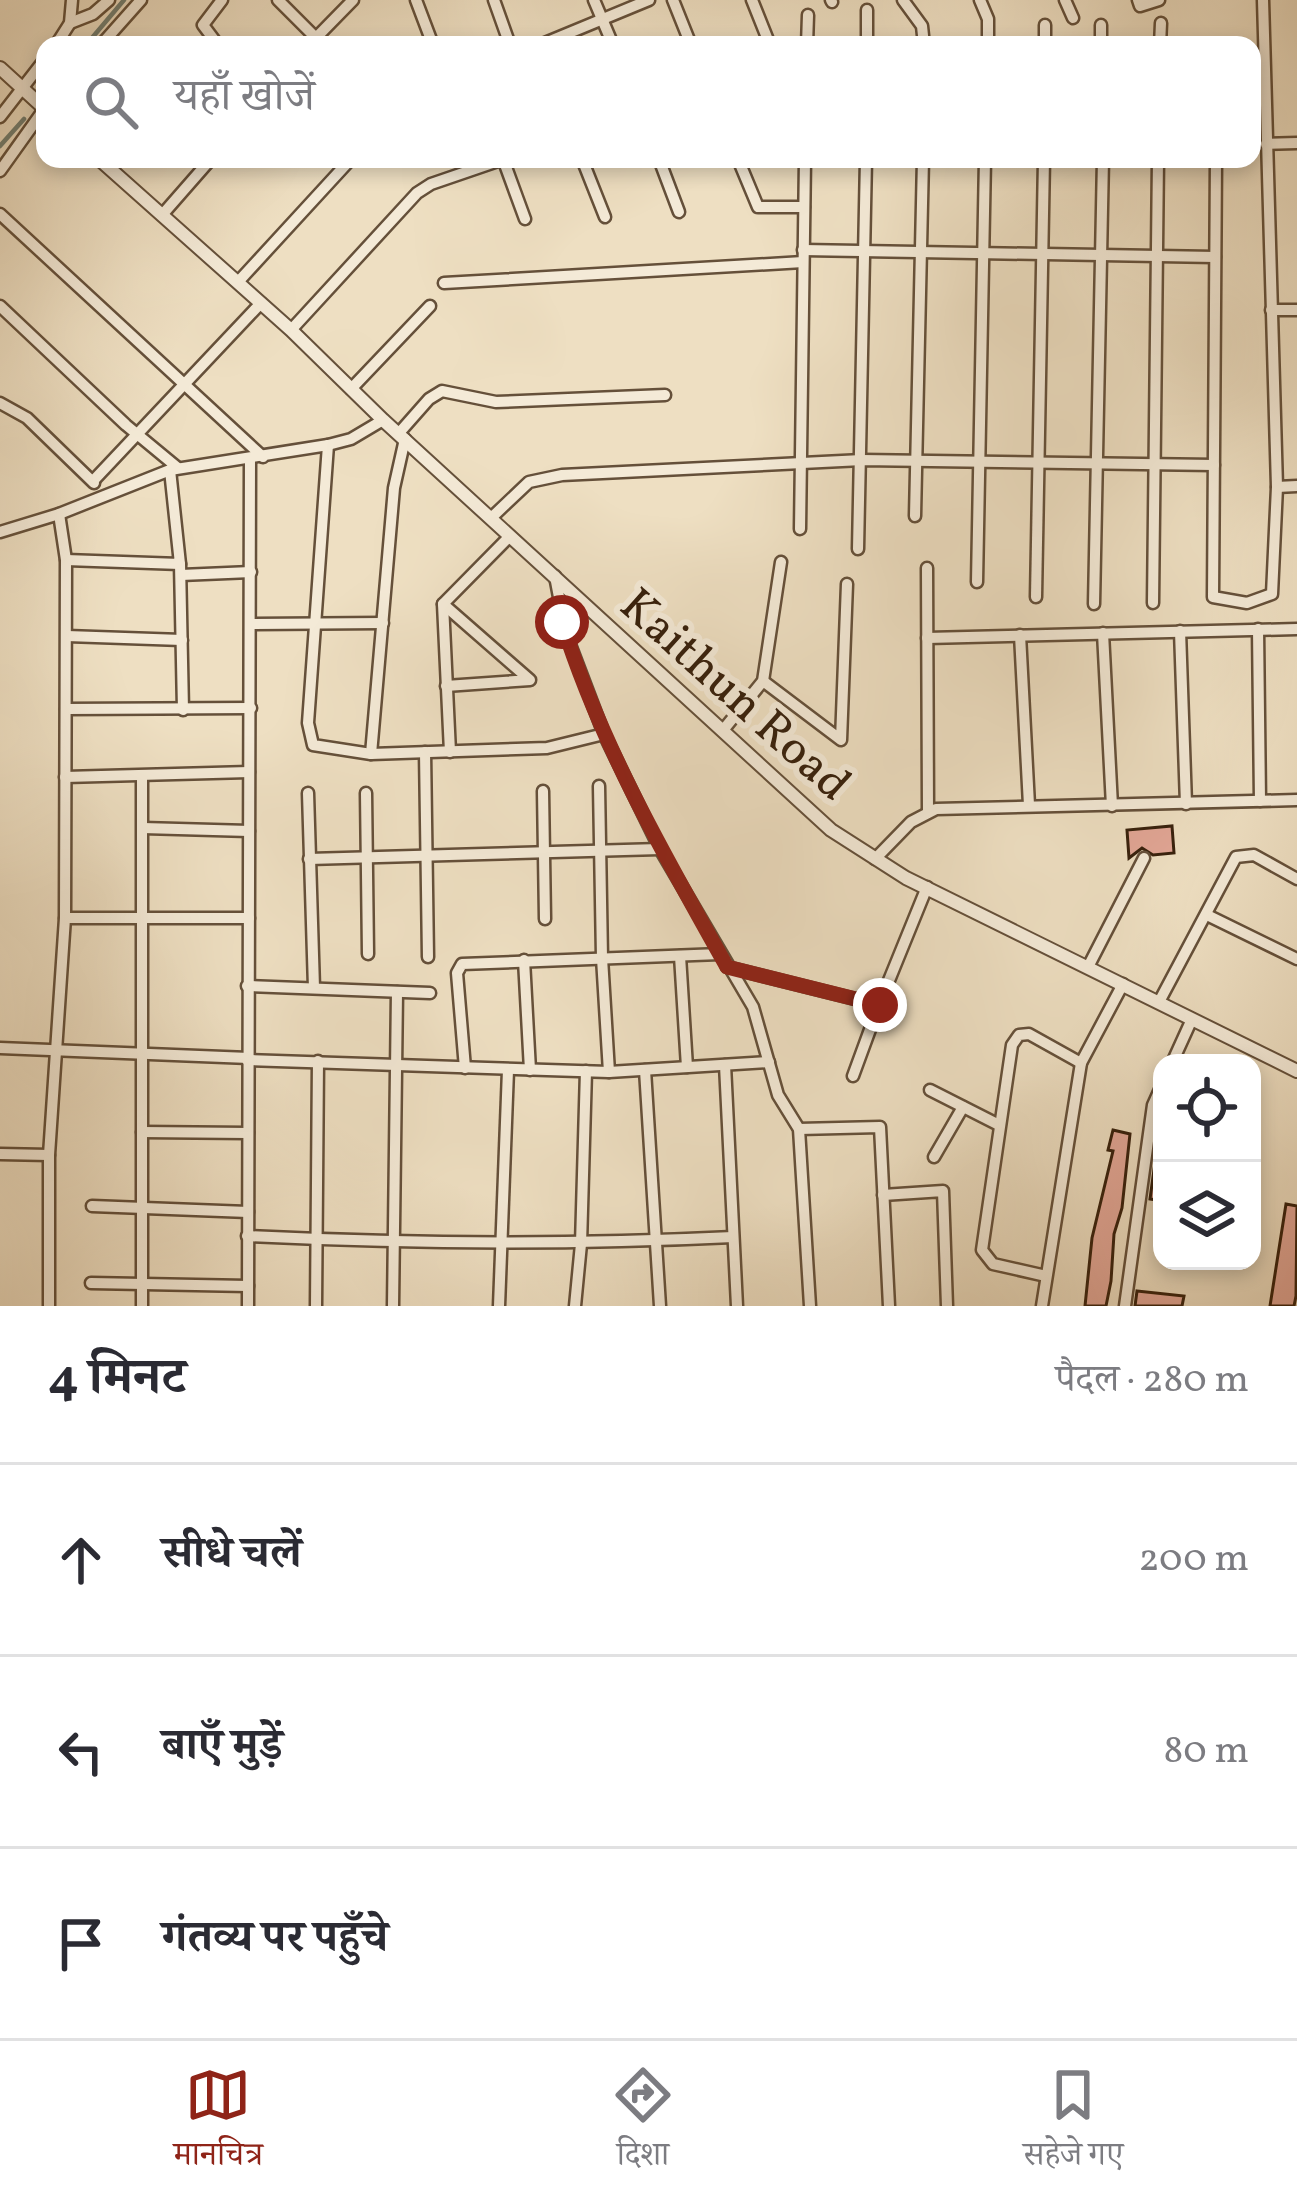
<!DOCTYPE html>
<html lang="hi">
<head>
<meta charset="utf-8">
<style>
	body { margin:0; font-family:Vollkorn,"Noto Serif Devanagari",serif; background:#f2f2f3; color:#2b2b33 }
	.controls { position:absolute; right:36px; bottom:36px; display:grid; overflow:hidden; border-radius:24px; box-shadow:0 6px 18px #0003 }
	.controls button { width:108px; height:108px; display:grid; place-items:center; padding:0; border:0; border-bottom:3px solid #e1e1e2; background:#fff; color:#2b2b33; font:60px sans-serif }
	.stop { position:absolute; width:36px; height:36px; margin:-27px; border:9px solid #8f2418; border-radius:50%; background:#fff }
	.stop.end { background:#8f2418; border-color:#fff; box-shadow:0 3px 12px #0008 }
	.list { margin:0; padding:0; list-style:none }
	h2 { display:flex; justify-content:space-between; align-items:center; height:156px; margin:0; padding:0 48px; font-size:51px }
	h2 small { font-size:39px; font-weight:400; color:#7c7c81 }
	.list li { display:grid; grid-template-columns:78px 1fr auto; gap:36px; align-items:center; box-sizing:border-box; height:192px; padding:0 48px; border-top:3px solid #e1e1e2 }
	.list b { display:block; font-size:45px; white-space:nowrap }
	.list em { font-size:39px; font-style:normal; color:#7c7c81 }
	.icon { flex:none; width:66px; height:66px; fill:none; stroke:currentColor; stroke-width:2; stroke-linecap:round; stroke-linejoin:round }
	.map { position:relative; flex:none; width:1297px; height:1306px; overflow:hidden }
	.search { position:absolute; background:#fff; box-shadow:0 6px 18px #0003; left:36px; right:36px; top:36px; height:132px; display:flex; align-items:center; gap:30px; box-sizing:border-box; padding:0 42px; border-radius:24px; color:#7c7c81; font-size:45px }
	.sheet { height:732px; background:#fff }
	nav { display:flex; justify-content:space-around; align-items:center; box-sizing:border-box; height:168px; border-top:3px solid #e1e1e2; background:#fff; font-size:33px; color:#7c7c81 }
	nav a { display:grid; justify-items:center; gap:6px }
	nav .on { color:#8f2418 }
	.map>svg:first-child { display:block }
</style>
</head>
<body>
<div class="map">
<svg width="1297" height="1306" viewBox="0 0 1297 1306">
	<rect width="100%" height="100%" fill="#eedfc2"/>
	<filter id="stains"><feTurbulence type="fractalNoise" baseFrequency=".00167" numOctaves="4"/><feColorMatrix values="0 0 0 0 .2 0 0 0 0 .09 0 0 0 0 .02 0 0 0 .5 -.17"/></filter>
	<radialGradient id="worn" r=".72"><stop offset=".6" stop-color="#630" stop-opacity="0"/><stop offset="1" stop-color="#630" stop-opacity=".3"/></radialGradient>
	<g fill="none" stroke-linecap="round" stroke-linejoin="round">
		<g stroke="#727e71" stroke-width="4.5">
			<polyline points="86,45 124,0"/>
			<polyline points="0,146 24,119"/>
		</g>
	</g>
	<g fill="#e2a696" stroke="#37200c" stroke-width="3">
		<polygon points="1172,826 1174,853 1153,855 1142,848 1129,858 1127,830"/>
		<polygon points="1113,1130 1130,1134 1122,1208 1114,1234 1111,1281 1106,1306 1085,1306 1092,1238 1113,1151 1108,1150"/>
		<polygon points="1156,1155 1162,1156 1162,1201 1150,1199"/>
		<polygon points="1286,1204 1297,1206 1296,1296 1294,1306 1270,1306"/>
		<polygon points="1137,1291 1184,1296 1182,1306 1135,1306"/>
	</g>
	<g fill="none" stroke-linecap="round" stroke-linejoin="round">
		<g stroke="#65503a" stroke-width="15">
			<g id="minor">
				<polyline points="278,0 323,45"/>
				<polyline points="416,0 433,45"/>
				<polyline points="494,0 510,45"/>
				<polyline points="594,0 613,45"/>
				<polyline points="673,0 691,45"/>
				<polyline points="752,0 770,45"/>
				<polyline points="831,0 832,2"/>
				<polyline points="903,0 922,26 924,45"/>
				<polyline points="980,0 988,19 988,45"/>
				<polyline points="1065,0 1073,18"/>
				<polyline points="1138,0 1140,6 1159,0"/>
				<polyline points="1263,0 1277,487 1297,486"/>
				<polyline points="70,23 93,14 109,0"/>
				<polyline points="1101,25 1101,45"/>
				<polyline points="56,45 70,23 72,0"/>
				<polyline points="101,45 141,0"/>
				<polyline points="218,45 203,25 222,0"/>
				<polyline points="309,45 353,0"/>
				<polyline points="540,45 649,0"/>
				<polyline points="807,45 808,15"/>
				<polyline points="867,45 867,10"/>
				<polyline points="1045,45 1045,25"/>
				<polyline points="1160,45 1161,23"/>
				<polyline points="0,117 45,59"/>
				<polyline points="1266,144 1297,143"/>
				<polyline points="503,159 525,219"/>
				<polyline points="582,159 605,217"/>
				<polyline points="659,159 679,212"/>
				<polyline points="738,159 758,207 804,207"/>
				<polyline points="1216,159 1213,597 1247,603 1272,594 1277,487"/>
				<polyline points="0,171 45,108"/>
				<polyline points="0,214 263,457"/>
				<polyline points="162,215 211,159"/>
				<polyline points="803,250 1215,257"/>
				<polyline points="238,282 351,159"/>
				<polyline points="444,283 803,262"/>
				<polyline points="0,306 126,425 178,468"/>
				<polyline points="1271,310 1297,310"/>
				<polyline points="291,330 417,193 431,184 504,159"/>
				<polyline points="351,389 430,306"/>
				<polyline points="0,403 27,418 94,483"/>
				<polyline points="399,433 429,399 442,391 496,402 665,395"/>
				<polyline points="328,445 308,723 313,745 371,754 547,748 604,734"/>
				<polyline points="93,481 261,303"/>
				<polyline points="915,516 923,159"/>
				<polyline points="491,518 529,482 562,475 862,460 1214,465"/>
				<polyline points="800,529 805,159"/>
				<polyline points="0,532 59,514 170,470 328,445 351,439 383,420"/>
				<polyline points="858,549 866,159"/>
				<polyline points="66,560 180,564 170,470"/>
				<polyline points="180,564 183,710"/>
				<polyline points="927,568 928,811"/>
				<polyline points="181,575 251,572"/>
				<polyline points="555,576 566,634 604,734 660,849 753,1007 778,1095 799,1129 810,1306"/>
				<polyline points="977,582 985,159"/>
				<polyline points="1036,597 1044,159"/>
				<polyline points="1153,603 1158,159"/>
				<polyline points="443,604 530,680 446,686"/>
				<polyline points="1094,604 1103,159"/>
				<polyline points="251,624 383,623"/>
				<polyline points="1258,629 1260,801"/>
				<polyline points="1180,631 1186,804"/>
				<polyline points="1103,633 1112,806"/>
				<polyline points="1020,635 1029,805"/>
				<polyline points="67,636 182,640"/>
				<polyline points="927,638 1297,629"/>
				<polyline points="763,681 841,740 847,584"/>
				<polyline points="66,709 251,708"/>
				<polyline points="724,729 763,681 781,562"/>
				<polyline points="425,752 428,957"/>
				<polyline points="450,752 443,604 510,536"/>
				<polyline points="371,754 394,488 405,439"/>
				<polyline points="65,777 249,772"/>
				<polyline points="599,786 602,958 609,1072"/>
				<polyline points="543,791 545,919"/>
				<polyline points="308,793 314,988"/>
				<polyline points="366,793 368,954"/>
				<polyline points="143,828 249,831"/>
				<polyline points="309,859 660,849"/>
				<polyline points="875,859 911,822 936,809 1297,800"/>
				<polyline points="1207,915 1297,959"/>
				<polyline points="65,918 249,918"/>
				<polyline points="680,956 687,1067"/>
				<polyline points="524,960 530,1070"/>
				<polyline points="727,967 879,1005 927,887"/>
				<polyline points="1088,967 1144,858"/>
				<polyline points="247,986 430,993"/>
				<polyline points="1159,1002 1236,857 1254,855 1297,879"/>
				<polyline points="0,1048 249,1058"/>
				<polyline points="247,1060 609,1072 769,1062"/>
				<polyline points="1172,1063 1192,1019"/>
				<polyline points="725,1065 737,1306"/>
				<polyline points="465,1068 457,973 462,964 720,954"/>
				<polyline points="645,1070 660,1306"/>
				<polyline points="853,1076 879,1005"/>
				<polyline points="930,1090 999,1125"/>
				<polyline points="799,1129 880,1127 889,1306"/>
				<polyline points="142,1132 248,1133"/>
				<polyline points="0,1154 49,1155"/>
				<polyline points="934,1157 963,1107"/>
				<polyline points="883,1195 943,1191 947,1306"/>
				<polyline points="92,1206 248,1212"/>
				<path d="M247 1236C409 1244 570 1245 733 1237"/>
				<polyline points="1046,1276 993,1264 982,1250 1012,1045 1019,1035 1029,1034 1081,1063"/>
				<polyline points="91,1283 248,1286"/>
				<polyline points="49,1306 49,1155 65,918 66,560 59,514"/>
				<polyline points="142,1306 142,776"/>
				<polyline points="248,1306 250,459"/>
				<polyline points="316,1306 318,1061"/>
				<polyline points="393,1306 397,992"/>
				<polyline points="499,1306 508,1070"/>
				<polyline points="575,1306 581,1244 586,1071"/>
				<polyline points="1042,1306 1081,1063 1123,984"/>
				<polyline points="1125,1306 1153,1105 1162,1085"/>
			</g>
		</g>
		<g stroke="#65503a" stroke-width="16">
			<g id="tertiary">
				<polyline points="0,68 45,109"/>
				<polyline points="99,159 291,330 383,420 831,830 906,878 1297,1071"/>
			</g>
		</g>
		<use href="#minor" stroke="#f4ead7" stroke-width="10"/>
		<use href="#tertiary" stroke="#f4ead7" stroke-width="12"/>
	</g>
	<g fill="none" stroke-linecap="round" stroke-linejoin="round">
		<path stroke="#8f2418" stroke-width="15" d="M562 622C601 745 664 855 727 967L880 1005"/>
	</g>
	<g text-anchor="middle" stroke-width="12" stroke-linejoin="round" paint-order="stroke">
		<g font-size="48" fill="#37200c" stroke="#f4ead7">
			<text transform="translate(737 693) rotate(42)" y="17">Kaithun Road</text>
		</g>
	</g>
	<rect width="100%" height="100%" filter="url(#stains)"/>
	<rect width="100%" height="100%" fill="url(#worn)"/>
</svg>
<div class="controls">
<button><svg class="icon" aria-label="locate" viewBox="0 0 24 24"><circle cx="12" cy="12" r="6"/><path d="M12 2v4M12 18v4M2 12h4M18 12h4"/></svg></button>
<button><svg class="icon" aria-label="layers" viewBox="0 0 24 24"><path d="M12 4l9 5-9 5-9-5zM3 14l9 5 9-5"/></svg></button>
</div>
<div class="stop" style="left:562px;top:622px"></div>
<div class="stop end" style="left:880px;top:1005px"></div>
<div class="search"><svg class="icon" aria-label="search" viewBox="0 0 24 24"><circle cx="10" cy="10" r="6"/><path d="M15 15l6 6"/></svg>यहाँ खोजें</div>
</div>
<section class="sheet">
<h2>4 मिनट<small>पैदल · 280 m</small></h2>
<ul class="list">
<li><svg class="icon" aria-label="ahead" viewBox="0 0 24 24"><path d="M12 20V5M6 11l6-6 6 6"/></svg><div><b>सीधे चलें</b></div><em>200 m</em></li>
<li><svg class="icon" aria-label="left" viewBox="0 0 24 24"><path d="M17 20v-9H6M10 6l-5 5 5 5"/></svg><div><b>बाएँ मुड़ें</b></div><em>80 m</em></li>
<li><svg class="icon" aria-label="arrive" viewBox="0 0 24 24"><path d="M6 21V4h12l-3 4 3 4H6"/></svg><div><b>गंतव्य पर पहुँचे</b></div></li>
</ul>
</section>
<nav>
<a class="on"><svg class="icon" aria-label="map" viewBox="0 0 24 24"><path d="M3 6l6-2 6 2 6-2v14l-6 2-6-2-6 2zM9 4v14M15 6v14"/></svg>मानचित्र</a>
<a><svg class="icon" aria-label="directions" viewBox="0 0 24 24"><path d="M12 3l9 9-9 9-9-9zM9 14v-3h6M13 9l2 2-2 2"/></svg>दिशा</a>
<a><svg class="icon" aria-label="saved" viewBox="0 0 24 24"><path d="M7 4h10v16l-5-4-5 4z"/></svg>सहेजे गए</a>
</nav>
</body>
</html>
